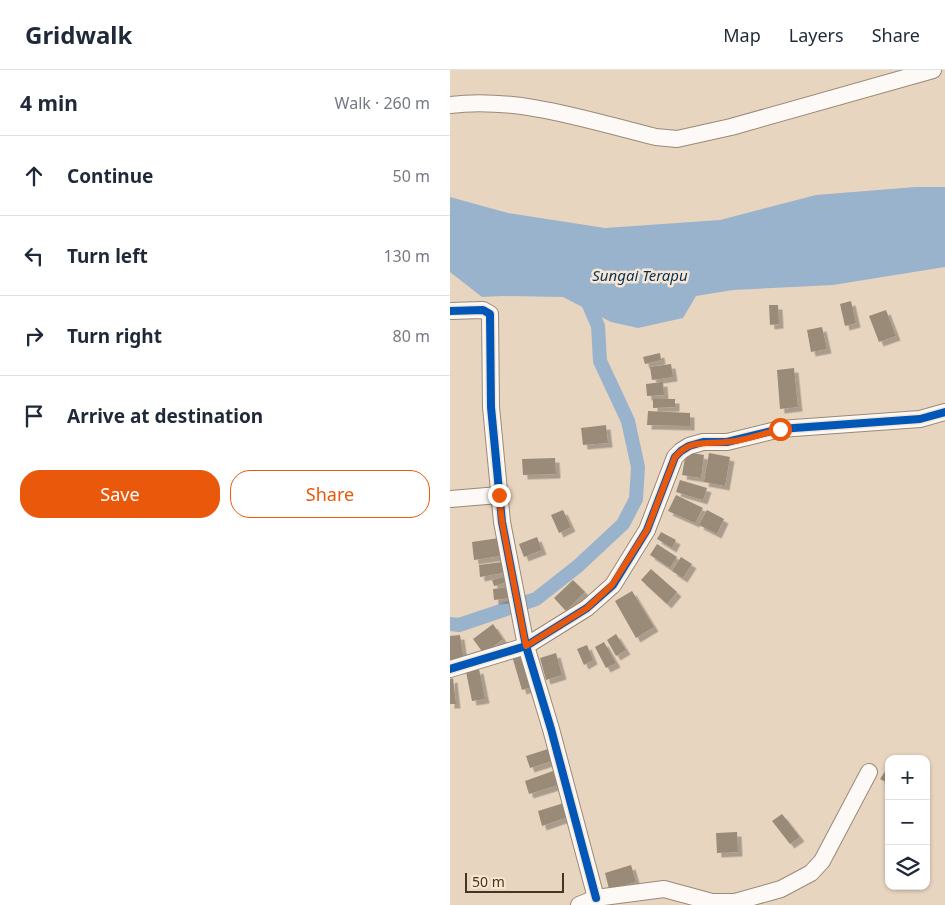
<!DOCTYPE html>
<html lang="en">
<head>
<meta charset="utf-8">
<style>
	body { margin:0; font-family:"Noto Sans",sans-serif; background:#f6f6f7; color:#1f2937 }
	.controls { position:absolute; right:15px; bottom:15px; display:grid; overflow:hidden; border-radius:10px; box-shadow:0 1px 4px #0004 }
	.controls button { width:45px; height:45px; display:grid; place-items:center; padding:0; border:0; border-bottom:1px solid #e0e1e3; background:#fff; color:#1f2937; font:25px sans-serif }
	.scale { position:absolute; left:15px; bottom:12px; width:99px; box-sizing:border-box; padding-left:5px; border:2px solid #453420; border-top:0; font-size:14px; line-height:18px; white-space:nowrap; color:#453420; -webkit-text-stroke:4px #f8e6d3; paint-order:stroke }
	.stop { position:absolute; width:15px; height:15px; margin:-11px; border:4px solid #ea580c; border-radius:50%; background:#fff }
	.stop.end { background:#ea580c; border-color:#fff; box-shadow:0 1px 5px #0008 }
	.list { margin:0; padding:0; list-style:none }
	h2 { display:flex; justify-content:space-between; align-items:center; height:65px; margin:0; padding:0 20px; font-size:21px }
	h2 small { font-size:16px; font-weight:400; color:#747a83 }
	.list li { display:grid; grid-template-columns:32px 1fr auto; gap:15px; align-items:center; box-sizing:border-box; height:80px; padding:0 20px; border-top:1px solid #e0e1e3 }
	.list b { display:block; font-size:19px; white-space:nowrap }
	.list em { font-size:16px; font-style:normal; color:#747a83 }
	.actions { display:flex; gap:10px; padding:15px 20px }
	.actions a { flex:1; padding:11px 0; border:1px solid #ea580c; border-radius:20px; text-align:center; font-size:18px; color:#ea580c }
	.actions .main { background:#ea580c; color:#fff }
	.icon { flex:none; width:28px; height:28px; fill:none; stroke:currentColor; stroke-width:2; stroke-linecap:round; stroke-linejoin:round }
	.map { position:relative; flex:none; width:495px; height:835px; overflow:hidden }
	header { display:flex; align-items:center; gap:30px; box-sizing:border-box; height:70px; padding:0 25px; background:#fff; border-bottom:1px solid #e0e1e3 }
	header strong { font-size:24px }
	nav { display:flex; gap:28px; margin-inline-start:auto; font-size:18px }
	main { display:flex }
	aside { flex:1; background:#fff }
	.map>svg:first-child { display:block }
</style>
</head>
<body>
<header>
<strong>Gridwalk</strong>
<nav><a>Map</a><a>Layers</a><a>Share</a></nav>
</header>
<main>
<aside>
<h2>4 min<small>Walk · 260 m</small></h2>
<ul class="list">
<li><svg class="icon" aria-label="ahead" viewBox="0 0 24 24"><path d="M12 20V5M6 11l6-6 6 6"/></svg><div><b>Continue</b></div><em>50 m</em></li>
<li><svg class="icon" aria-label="left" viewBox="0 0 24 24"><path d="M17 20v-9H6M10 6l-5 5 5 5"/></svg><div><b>Turn left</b></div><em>130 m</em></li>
<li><svg class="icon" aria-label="right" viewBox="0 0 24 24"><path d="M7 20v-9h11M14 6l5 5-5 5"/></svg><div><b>Turn right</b></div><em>80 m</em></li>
<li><svg class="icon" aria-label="arrive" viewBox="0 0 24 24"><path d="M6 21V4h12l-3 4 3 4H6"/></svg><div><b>Arrive at destination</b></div></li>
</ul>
<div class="actions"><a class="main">Save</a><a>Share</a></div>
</aside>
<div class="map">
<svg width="495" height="835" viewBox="0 0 495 835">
	<defs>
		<filter id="shadow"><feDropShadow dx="4.5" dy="4.5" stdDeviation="0" flood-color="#0004"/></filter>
	</defs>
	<rect width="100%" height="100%" fill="#e8d5c0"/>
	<polygon fill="#9ab3cc" points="465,117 495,117 495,197 383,215 283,220 246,226 233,248 188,258 161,252 113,227 52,226 32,227 0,202 0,127 58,143 155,158 270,150 366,125"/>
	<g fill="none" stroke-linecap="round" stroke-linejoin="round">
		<polyline stroke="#9ab3cc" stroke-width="14" points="0,554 9,555 86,529 128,496 173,454 186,429 188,397 178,351 150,291 148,256 135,226"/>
	</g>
	<g fill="#9a8a78" filter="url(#shadow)">
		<polygon points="401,231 406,253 395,256 390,234"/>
		<polygon points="319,235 328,235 329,254 320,255"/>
		<polygon points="436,240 446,266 429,272 419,246"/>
		<polygon points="372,257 377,279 361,282 357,260"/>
		<polygon points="210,283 211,290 195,294 193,287"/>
		<polygon points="221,294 223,307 202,310 200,297"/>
		<polygon points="344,298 348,337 330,339 327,300"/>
		<polygon points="213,312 214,325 197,326 196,314"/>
		<polygon points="203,329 225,329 225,337 203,338"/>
		<polygon points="198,341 240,343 240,356 197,355"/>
		<polygon points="156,355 158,373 133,375 131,358"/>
		<polygon points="236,382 254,385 251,408 232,405"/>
		<polygon points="259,383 280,387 275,416 254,412"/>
		<polygon points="105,388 106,404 73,405 72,389"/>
		<polygon points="230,410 257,418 253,430 226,422"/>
		<polygon points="226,425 253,438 245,453 218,441"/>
		<polygon points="113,440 121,457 109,463 101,445"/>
		<polygon points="257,440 274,449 267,464 249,455"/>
		<polygon points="211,462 226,470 222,478 207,469"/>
		<polygon points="87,467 92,480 74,487 69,474"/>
		<polygon points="49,468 51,486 24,490 22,472"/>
		<polygon points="207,474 227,487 220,498 200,485"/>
		<polygon points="231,487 242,494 233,508 222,501"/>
		<polygon points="52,492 53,503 30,507 29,495"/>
		<polygon points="201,499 227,522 217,534 191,510"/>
		<polygon points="57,506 58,512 44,516 42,510"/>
		<polygon points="123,510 135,522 116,541 104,528"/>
		<polygon points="59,517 60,528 44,530 43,519"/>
		<polygon points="182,521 204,557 186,568 165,531"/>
		<polygon points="43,554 53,569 34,584 23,569"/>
		<polygon points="166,564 176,580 166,586 157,570"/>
		<polygon points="10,565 14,592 0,594 0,566"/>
		<polygon points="154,572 166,593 156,598 145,577"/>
		<polygon points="137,575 143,590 134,595 127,579"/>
		<polygon points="74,583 84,616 72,620 62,586"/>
		<polygon points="106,583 112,605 96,610 90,588"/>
		<polygon points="29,599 35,629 22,631 16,602"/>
		<polygon points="3,608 6,634 0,634 0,609"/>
		<polygon points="98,679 102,691 80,698 76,686"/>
		<polygon points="436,700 439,701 439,714 430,709"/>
		<polygon points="103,701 108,715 79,724 75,711"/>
		<polygon points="114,733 118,747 92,756 88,741"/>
		<polygon points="332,744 350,767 340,774 322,751"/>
		<polygon points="287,762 288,782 267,783 266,763"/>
		<polygon points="181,795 186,812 159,819 155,803"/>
	</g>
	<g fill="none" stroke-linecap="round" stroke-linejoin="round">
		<g stroke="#998a77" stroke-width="18">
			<g id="minor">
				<path d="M0 35C67 26 141 51 206 67L227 69 281 57 483 0"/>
				<polyline points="0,241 33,240 40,244 41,337 52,452 76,576 101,659 146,828"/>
				<polyline points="0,429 49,425"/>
				<polyline points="0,599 76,576 137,538 163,515 197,460 225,387 231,381 239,376 253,372 277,372 330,359 470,349 495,342"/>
				<polyline points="129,835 146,828 214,819 262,832 285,832 331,819 361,803 372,791 419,702"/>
			</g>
		</g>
		<use href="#minor" stroke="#fcf9f6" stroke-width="16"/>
		<g stroke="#f8e6d3" stroke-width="11">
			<g id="cycleway">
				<polyline points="0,241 33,240 40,244 41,337 52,452 76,576 101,659 146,828"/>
				<polyline points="0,599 76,576 137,538 163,515 197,460 225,387 231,381 239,376 253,372 277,372 330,359 470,349 495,342"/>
			</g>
		</g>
		<use href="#cycleway" stroke="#0057b8" stroke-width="8"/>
	</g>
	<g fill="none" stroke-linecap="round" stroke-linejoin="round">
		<path stroke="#ea580c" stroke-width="6" d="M49 425 52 452 76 576 137 538 162 515 197 460 225 387C241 369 256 374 276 372 294 371 313 364 330 359"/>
	</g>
	<g text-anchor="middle" stroke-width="5" stroke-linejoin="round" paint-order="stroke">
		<g font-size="15" font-style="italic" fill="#00335c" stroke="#f8e6d3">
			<text x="190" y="211">Sungai Terapu</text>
		</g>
	</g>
</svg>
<div class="controls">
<button>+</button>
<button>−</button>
<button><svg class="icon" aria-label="layers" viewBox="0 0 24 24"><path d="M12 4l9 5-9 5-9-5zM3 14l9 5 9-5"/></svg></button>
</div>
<div class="scale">50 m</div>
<div class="stop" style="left:330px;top:359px"></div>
<div class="stop end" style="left:49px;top:425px"></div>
</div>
</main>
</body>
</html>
